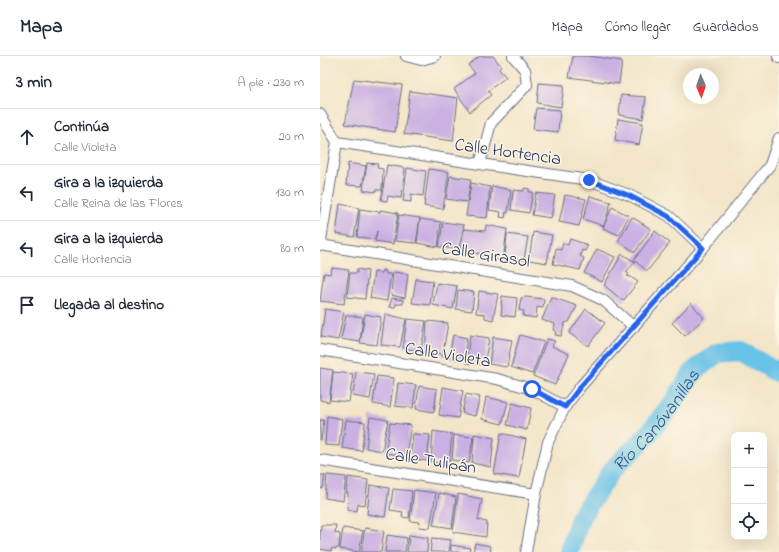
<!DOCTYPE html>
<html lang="es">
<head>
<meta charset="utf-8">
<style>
	body { margin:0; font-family:"Indie Flower",sans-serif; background:#f2f2f3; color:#1f2937 }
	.controls { position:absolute; right:12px; bottom:12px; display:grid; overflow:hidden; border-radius:8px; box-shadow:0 4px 16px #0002 }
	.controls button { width:36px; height:36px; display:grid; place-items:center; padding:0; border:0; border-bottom:1px solid #e0e1e3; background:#fff; color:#1f2937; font:20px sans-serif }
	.compass { position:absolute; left:363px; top:12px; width:36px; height:36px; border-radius:50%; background:#fff; box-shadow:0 4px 16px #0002; rotate:178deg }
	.stop { position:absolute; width:12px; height:12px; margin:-9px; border:3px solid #2563eb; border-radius:50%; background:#fff }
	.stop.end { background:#2563eb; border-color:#fff; box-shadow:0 1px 4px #0008 }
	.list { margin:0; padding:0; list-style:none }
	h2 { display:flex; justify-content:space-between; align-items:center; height:52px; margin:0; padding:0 16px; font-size:17px }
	h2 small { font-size:13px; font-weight:400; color:#747a83 }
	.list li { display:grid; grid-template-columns:26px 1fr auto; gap:12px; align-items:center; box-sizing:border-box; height:56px; padding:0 16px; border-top:1px solid #e0e1e3 }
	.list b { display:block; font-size:15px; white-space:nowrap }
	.list p { margin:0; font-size:13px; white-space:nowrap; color:#747a83 }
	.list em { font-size:13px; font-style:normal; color:#747a83 }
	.icon { flex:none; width:22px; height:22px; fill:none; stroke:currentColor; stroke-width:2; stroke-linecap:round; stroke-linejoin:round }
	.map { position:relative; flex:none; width:459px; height:496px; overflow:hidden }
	header { display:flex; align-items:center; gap:24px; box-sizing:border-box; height:56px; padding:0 20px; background:#fff; border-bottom:1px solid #e0e1e3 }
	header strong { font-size:19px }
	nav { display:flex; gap:22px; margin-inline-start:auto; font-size:14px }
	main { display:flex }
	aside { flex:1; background:#fff }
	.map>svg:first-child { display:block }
</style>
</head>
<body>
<header>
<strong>Mapa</strong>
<nav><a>Mapa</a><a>Cómo llegar</a><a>Guardados</a></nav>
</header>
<main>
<aside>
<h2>3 min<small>A pie · 230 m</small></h2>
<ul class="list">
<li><svg class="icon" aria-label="ahead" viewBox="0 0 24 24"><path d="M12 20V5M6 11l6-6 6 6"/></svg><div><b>Continúa</b><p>Calle Violeta</p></div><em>20 m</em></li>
<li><svg class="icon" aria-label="left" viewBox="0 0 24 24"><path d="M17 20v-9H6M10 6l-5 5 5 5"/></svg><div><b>Gira a la izquierda</b><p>Calle Reina de las Flores</p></div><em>130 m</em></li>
<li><svg class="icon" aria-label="left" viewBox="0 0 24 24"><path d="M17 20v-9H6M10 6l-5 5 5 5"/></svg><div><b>Gira a la izquierda</b><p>Calle Hortencia</p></div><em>80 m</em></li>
<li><svg class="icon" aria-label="arrive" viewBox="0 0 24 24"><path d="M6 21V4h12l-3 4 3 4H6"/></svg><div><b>Llegada al destino</b></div></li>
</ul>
</aside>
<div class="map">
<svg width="459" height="496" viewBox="0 0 459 496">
	<rect width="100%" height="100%" fill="#fcf5e5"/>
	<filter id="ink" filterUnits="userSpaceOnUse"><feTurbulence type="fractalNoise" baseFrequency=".025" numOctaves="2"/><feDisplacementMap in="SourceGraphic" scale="8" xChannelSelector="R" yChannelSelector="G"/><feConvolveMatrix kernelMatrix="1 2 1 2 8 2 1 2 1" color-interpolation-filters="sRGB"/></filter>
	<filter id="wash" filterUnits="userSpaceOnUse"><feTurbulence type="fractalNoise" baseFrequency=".012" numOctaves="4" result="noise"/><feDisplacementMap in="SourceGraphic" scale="16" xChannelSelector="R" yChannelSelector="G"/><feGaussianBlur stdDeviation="0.9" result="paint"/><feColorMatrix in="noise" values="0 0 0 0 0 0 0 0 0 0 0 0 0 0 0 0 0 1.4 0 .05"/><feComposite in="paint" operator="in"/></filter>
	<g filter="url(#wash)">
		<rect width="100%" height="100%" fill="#f3e5c8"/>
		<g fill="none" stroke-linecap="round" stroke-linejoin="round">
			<path stroke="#69c2e7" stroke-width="20" id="s1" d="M249 496 261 460 292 414 327 380 355 344 374 315 397 297 421 295 451 313 459 317"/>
		</g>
		<g id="blocks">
			<g fill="#cbb1e3">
				<polygon points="160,0 173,0 181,10 179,13 186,21 168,35 171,39 150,56 134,33 155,17 148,9"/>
				<polygon points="253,0 269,0 302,5 299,28 249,21"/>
				<polygon points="34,23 82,29 75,76 25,68"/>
				<polygon points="219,27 244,29 241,51 217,47"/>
				<polygon points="90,35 138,42 133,85 84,78"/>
				<polygon points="301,39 326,41 323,63 299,59"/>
				<polygon points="216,52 240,54 238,76 213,73"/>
				<polygon points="298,63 323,67 319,89 295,84"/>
				<polygon points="28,107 46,110 42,130 26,129"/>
				<polygon points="47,107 58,108 57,112 63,113 62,134 56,134 55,136 43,134"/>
				<polygon points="67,109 85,112 81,142 68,140 67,145 61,144"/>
				<polygon points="87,112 106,115 103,140 91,138 91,146 83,145"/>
				<polygon points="109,113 129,116 123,153 104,150"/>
				<polygon points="130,120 151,123 147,146 126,143"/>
				<polygon points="151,127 170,131 167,162 146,160"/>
				<polygon points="172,130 191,134 188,157 186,156 185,162 180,161 181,156 169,154"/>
				<polygon points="204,132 209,133 209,136 213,136 209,157 191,154 193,134 204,135"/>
				<polygon points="216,137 235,139 231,162 212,159"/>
				<polygon points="245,139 266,143 259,170 239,166"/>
				<polygon points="270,140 291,146 284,170 263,163"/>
				<polygon points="20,148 39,152 34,181 16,178"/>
				<polygon points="292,151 309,160 299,179 283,172"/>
				<polygon points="40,153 60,156 60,154 78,157 73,188 55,185 57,175 55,183 37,181"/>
				<polygon points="79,159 100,162 96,187 75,185"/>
				<polygon points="312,161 331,173 315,196 298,185"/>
				<polygon points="100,163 121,166 118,191 97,187"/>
				<polygon points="123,166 144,169 139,193 119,191"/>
				<polygon points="166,169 187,173 183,205 162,201 162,198 140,194 144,173 165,175"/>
				<polygon points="335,175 350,187 327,215 314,204"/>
				<polygon points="213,176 232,179 227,207 209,204"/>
				<polygon points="187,178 208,181 204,204 185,201"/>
				<polygon points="250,183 268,189 265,195 262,194 260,200 264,202 260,214 233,208 236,192 241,194 243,187 248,189"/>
				<polygon points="277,193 295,201 282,226 264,217"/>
				<polygon points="302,198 315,206 306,216 309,218 307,220 311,221 318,226 303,245 284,229"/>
				<polygon points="12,212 29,214 24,248 0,245 4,217 10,218"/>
				<polygon points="37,213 48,215 45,243 27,241 30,217 37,217"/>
				<polygon points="62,214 66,215 66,218 71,218 67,245 50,242 54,216 62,217"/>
				<polygon points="73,216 88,218 85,242 71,239"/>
				<polygon points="96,223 113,225 110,249 92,247"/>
				<polygon points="117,227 137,230 133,253 113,249"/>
				<polygon points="138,234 154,236 152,255 136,253"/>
				<polygon points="159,235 178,238 173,264 165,262 165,258 156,257"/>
				<polygon points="182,240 197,242 195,261 181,259 182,249 181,248"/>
				<polygon points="206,241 224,243 223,252 217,251 216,262 203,260 204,255 199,254 201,242"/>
				<polygon points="231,241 257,250 249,266 245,267 241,280 235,279 236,275 233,274 235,268 222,264"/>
				<polygon points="72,242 83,244 83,248 76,248 75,251 69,251"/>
				<polygon points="371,247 384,262 365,280 352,267"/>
				<polygon points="5,253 24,256 18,284 1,281"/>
				<polygon points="266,253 285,267 268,290 249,277"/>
				<polygon points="45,258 61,261 57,289 40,287"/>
				<polygon points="65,258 86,263 80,291 61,289"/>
				<polygon points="26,259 43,261 40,286 21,283"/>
				<polygon points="87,263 106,265 101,293 95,293 94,294 83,292"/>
				<polygon points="107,265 128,267 123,297 126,297 126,300 121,300 121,298 116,297 116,299 105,297"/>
				<polygon points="133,279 147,282 144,304 129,302"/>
				<polygon points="150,279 169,282 164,309 146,307"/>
				<polygon points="200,279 224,286 212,318 191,311"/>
				<polygon points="173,281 192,284 187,311 169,308"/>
				<polygon points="227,283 235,285 232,290 249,298 235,329 213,320"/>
				<polygon points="0,312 13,314 9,346 0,344"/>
				<polygon points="13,316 33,318 29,346 10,344"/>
				<polygon points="36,316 54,318 50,343 33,340"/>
				<polygon points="57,320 74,322 70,351 53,348"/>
				<polygon points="78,327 96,329 93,352 75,350"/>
				<polygon points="99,330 117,333 114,356 96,353"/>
				<polygon points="123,331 143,335 138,362 119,359"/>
				<polygon points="146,338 160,341 155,360 142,357"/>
				<polygon points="166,341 188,346 182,368 162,363"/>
				<polygon points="192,347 211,352 207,374 187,369"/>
				<polygon points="7,360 22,363 19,390 5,389"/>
				<polygon points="50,361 68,364 62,395 46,392"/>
				<polygon points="0,364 4,364 1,384 0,384"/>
				<polygon points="26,364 45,366 42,395 22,392"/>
				<polygon points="70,367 91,369 86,400 65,397"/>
				<polygon points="113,375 132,378 129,408 111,406"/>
				<polygon points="181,377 206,383 199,422 174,418"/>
				<polygon points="93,378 110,379 107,405 90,403"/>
				<polygon points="154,378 174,382 171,411 152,407"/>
				<polygon points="134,379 153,381 149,407 132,404"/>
				<polygon points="0,419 5,419 3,432 0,433"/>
				<polygon points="7,419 26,421 23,445 5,442"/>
				<polygon points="28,421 48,424 45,449 38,448 37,455 27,453 28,437 26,436"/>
				<polygon points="50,429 69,432 65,461 47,458"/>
				<polygon points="73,433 92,435 89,462 82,461 83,456 70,454"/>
				<polygon points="94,434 116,437 110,472 99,471 100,466 90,465"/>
				<polygon points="119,437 136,441 132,472 113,469"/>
				<polygon points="138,438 162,443 158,464 167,466 166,481 133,476"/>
				<polygon points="1,469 16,469 15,477 20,478 19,492 17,492 16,493 12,492 11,495 0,493 0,479"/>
				<polygon points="23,472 43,475 39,496 20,493"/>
				<polygon points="45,472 64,475 61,496 41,496"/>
				<polygon points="67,479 87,482 85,496 65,496"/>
				<polygon points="89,479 108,482 107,496 87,496"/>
				<polygon points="112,482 131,484 129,496 110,496"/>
				<polygon points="155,487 170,490 171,496 153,496"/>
				<polygon points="131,489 150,492 149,496 131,496"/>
			</g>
		</g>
	</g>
	<g filter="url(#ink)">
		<use href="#blocks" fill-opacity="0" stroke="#676f83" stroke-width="1"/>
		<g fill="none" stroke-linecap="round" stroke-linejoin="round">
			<g stroke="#676f83" stroke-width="12">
				<g id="street">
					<polyline points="86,0 101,4 115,0"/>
					<polyline points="458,0 459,2"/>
					<polyline points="0,58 17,86"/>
					<polyline points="17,86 160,108 269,124 309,139 349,160 383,192"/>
					<polyline points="160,108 171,67 207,29 205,14 193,0"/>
					<polyline points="0,189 252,230 283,244 314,271"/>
					<polyline points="0,190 17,86"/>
					<polyline points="0,294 177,323 212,333 245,351"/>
					<polyline points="0,404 216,438"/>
					<polyline points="206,496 216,438 228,386 245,351 260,331 383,192 450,109 459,82"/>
				</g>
			</g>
			<use href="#street" stroke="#fff" stroke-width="10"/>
		</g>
	</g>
	<g fill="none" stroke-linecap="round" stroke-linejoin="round" filter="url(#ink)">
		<polyline stroke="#2563eb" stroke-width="5" points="212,333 245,351 260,331 383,192 348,160 308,139 269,124"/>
	</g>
	<g text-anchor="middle" stroke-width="3" stroke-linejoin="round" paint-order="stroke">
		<g font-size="18" fill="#1b2f5e" stroke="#fcf5e5">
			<text transform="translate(188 95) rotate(8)" y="6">Calle Hortencia</text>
			<text transform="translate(166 198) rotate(9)" y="6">Calle Girasol</text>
			<text transform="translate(128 298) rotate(9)" y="6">Calle Violeta</text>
			<text transform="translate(111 404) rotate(9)" y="6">Calle Tulipán</text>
		</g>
		<g font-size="19" font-style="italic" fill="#2e5480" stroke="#fcf5e5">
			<text dy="7" stroke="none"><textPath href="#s1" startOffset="160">Río Canóvanillas</textPath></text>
		</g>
	</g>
</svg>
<div class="controls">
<button>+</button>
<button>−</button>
<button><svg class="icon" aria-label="locate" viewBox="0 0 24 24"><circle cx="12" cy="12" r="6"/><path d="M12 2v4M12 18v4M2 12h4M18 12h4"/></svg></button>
</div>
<svg class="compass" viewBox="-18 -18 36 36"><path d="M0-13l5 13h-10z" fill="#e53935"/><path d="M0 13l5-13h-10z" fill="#747a83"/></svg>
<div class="stop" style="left:212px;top:333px"></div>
<div class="stop end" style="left:269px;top:124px"></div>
</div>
</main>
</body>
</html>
